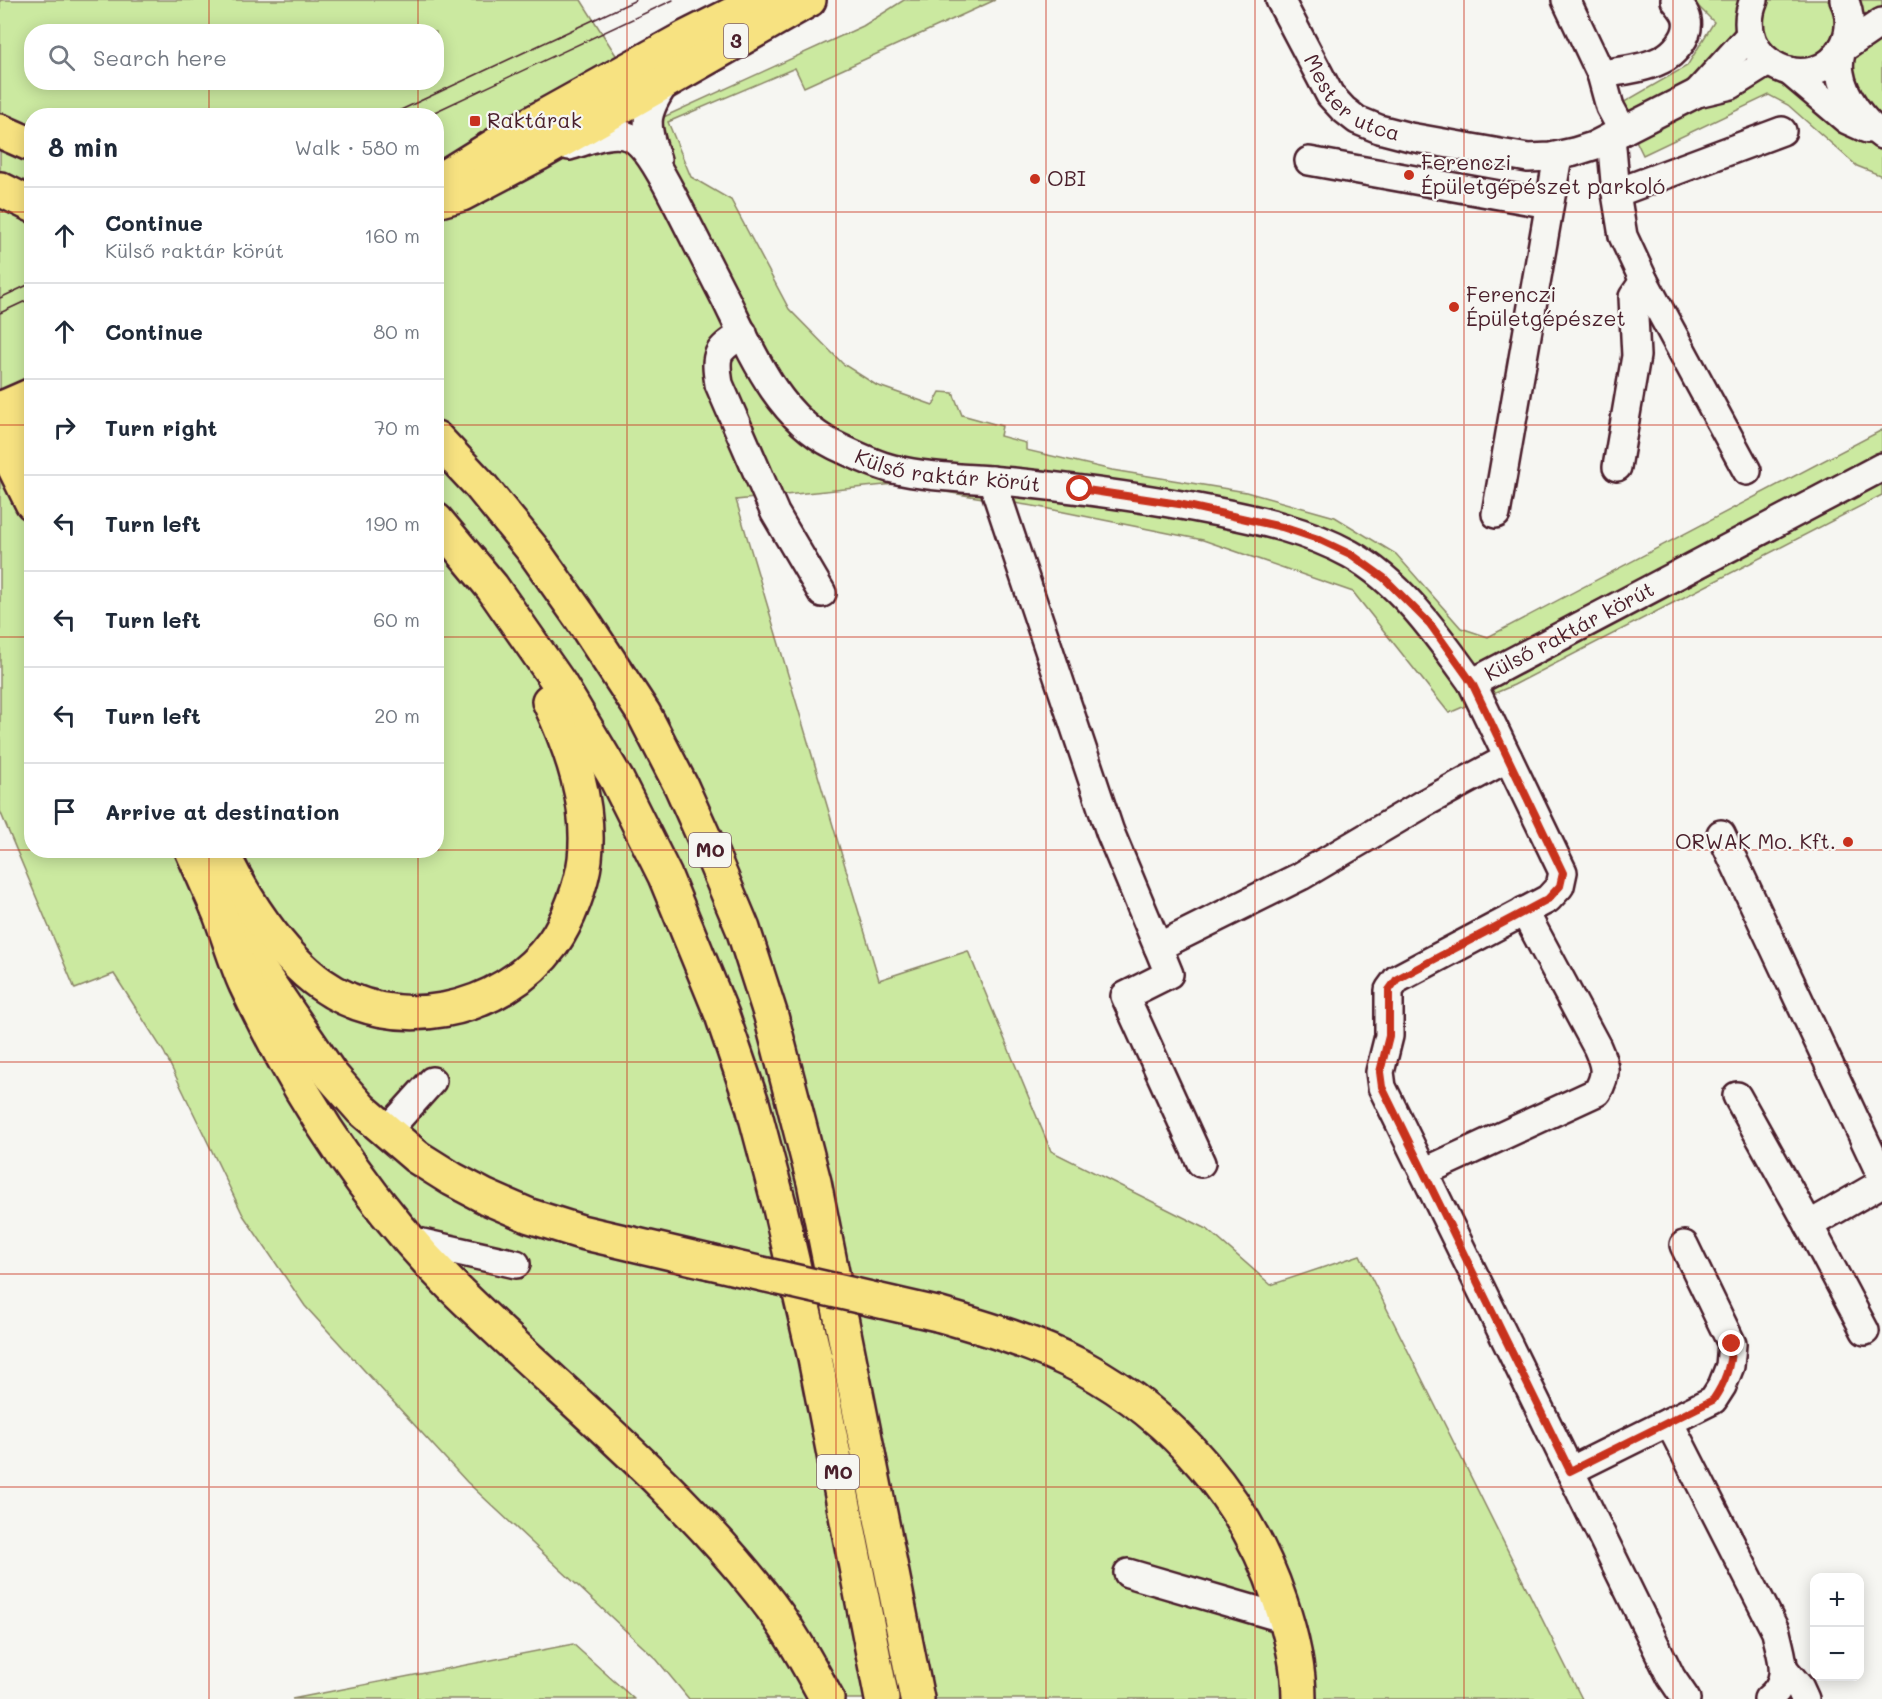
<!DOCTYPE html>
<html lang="en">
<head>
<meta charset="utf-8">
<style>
	body { margin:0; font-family:Mali,sans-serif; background:#f2f2f3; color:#1f2937 }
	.controls { position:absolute; right:18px; bottom:18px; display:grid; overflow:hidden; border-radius:12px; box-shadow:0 3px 15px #0003 }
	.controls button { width:54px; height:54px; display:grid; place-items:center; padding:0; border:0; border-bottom:2px solid #e0e1e3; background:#fff; color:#1f2937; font:30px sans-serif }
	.stop { position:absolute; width:18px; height:18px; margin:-14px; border:4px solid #c8321e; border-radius:50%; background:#fff }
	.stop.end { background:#c8321e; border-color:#fff; box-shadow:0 2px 6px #0008 }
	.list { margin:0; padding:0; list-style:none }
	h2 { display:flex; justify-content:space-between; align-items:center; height:78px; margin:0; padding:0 24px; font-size:26px }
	h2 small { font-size:20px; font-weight:400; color:#747a83 }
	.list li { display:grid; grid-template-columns:39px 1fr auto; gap:18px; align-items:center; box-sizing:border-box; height:96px; padding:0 24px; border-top:2px solid #e0e1e3 }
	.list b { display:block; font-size:22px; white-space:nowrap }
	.list p { margin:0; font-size:20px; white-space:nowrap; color:#747a83 }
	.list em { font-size:20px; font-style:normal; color:#747a83 }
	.icon { flex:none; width:33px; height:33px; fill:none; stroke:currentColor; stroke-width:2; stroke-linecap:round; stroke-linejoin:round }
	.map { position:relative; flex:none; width:1882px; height:1699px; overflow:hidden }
	.search { position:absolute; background:#fff; box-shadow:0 3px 15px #0003; left:24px; top:24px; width:420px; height:66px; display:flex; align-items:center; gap:15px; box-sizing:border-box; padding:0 21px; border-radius:24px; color:#747a83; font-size:22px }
	.panel { position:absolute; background:#fff; box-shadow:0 3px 15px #0003; left:24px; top:108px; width:420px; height:750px; border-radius:24px }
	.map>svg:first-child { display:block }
</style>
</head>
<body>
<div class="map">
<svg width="1882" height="1699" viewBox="0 0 1882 1699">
	<rect width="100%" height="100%" fill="#f6f6f2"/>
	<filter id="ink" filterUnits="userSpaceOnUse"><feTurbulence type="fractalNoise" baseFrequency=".0167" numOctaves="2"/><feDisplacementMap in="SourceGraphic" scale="12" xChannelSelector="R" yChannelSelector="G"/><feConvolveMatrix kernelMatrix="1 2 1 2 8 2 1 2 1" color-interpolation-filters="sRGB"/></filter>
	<g filter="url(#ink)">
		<g fill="#cbe9a0" stroke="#8a8466" stroke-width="1.5" fill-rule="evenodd">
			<path d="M0 0H581L657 120 863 26 904 0H995L804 87 795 68 668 122 691 177 731 200 789 309 843 364 876 385 933 405 940 392 953 393 962 415 1002 426 1000 436 1026 443V450L1112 470 1246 492 1335 517 1396 554 1461 628 1488 637 1882 430V495L1514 685 1449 713 1353 592 1203 540 1039 507 895 484 736 500 879 980 968 951 1051 1151 1207 1229 1271 1285 1360 1255 1582 1699H689L657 1660 467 1482 305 1306 243 1215 164 1052 114 974 75 989 0 811ZM32 32H436V82H32ZM32 116H436V850H32Z"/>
			<polygon points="1692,0 1882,0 1882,176 1857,166 1788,105 1769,95 1643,155 1619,105 1687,66 1714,22"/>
			<polygon points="573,1644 634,1699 292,1699"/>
		</g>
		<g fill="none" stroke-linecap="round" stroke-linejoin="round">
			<g stroke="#4a1f2b" stroke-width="32">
				<g id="minor">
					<path id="s1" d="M1280 0 1330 95 1343 109 1357 120 1379 129 1410 137 1528 158 1551 157 1574 152 1593 146 1697 93 1731 85 1768 62"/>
					<polyline points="1566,0 1601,74 1610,107 1623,131"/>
					<path d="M1754 0C1728 62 1814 102 1844 45 1851 31 1851 14 1844 0"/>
					<path d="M1882 22 1842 49C1840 57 1838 64 1840 73 1843 95 1863 122 1882 135"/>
					<polyline points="1789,71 1847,120 1867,129"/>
					<path d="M1601 74C1620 71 1643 69 1661 60 1674 54 1690 36 1687 20 1686 13 1680 6 1675 0"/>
					<polyline points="1697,93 1750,35"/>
					<polyline points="1611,137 1616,193 1623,236 1644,281 1747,471"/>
					<path id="s2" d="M569 146C587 141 612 129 630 137 648 145 667 185 676 202 693 235 709 267 726 300 752 353 778 417 834 445 853 454 873 464 893 469 930 478 975 478 1013 482 1080 489 1147 498 1213 511 1260 520 1308 531 1350 554 1402 583 1438 636 1472 683L1882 467"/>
					<path d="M657 160C645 124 643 116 665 83"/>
					<polyline points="1309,161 1549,204"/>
					<polyline points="1616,193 1782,131"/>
					<path d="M743 333C717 351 714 352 719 384L775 513 822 593"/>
					<polyline points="1617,467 1636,356 1633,297 1644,281"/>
					<polyline points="992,480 1110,832 1158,947 1301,876 1423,804 1508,758"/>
					<polyline points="1496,514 1558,156"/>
					<polyline points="1472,683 1563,872 1560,886 1548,899 1397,979 1389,990 1389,1036 1380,1072 1382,1087 1671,1677 1686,1699"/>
					<polyline points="1721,834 1882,1177"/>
					<polyline points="1158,947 1169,974 1125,996 1201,1163"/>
					<polyline points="1737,1096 1809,1225 1882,1183"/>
					<polyline points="387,1131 432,1081"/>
					<path d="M1424 1172 1597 1092C1608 1074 1605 1065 1597 1047L1524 911"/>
					<polyline points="1809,1225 1865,1331"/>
					<polyline points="409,1240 516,1264"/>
					<path d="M1669 1422 1776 1632C1781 1657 1793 1680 1768 1699"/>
					<polyline points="1570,1471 1713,1400 1722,1386 1730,1366 1732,1344 1684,1245"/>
					<polyline points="1128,1573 1286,1619"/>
					<polyline points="1784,1669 1800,1688 1805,1699"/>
				</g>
			</g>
			<g stroke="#4a1f2b" stroke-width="38">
				<g id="major">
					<polyline points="436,184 449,174 523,128 687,37 761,0"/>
					<polyline points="436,201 462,194 538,154 809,0"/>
					<polyline points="0,409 32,395"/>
				</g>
			</g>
			<g stroke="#4a1f2b" stroke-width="38">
				<g id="highway">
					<polyline points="0,131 32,145"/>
					<polyline points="0,189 32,205"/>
					<polyline points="4,407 32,446"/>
					<polyline points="0,425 5,448 32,503"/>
					<polyline points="436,438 480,485 533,550 581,618 644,714 681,786 712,855 743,929 771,1016 814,1182 917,1699"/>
					<polyline points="436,520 492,587 559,683 617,780 665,876 722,1015 753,1106 779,1204 815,1358 882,1699"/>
					<polyline points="192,850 218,909 331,1075 361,1109 417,1157 452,1179 486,1197 530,1216 581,1232 710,1262"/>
					<path d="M221 850C242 896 280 955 321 984 394 1036 501 1014 553 943 568 922 582 884 585 859 591 804 572 750 549 701"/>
					<path d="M218 909C228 934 235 961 246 985 298 1095 365 1199 451 1285 554 1387 670 1478 760 1592 787 1625 807 1662 827 1699"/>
					<path d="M937 1314C986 1328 1036 1343 1082 1367 1175 1417 1247 1501 1280 1601 1291 1633 1299 1666 1299 1699"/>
				</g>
			</g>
			<use href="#minor" stroke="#f6f6f2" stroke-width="27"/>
			<use href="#major" stroke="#f7e281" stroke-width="33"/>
			<use href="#highway" stroke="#f7e281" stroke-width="33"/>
			<g stroke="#4a1f2b" stroke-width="1.5">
				<polyline points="388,116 636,0"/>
				<polyline points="426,116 673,0"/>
				<polyline points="0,298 32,283"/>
				<polyline points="0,313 32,298"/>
			</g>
			<g stroke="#4a1f2b" stroke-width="38" stroke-linecap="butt">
				<polyline id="highway-bridge" points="710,1262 937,1314"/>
			</g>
			<use href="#highway-bridge" stroke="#f7e281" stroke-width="33"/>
		</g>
	</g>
	<g fill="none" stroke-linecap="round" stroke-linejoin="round" filter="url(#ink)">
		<path stroke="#c8321e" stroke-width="8" d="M1080 489 1179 504 1282 527 1318 539 1352 555 1384 578 1430 624 1472 683 1563 873 1560 886 1548 899 1397 979 1389 990V1036L1380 1072 1382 1087 1570 1471 1713 1400C1726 1381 1730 1367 1732 1344"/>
	</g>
	<path fill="none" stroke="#c8321e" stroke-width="1.5" stroke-opacity="0.55" d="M209 0V32M418 0V32M627 0V1699M836 0V1699M1046 0V1699M1255 0V1699M1464 0V1699M1673 0V1699M209 82V116M418 82V116M0 212H32M436 212H1882M0 425H32M436 425H1882M0 637H32M436 637H1882M0 850H32M209 850V1699M418 850V1699M436 850H1882M0 1062H1882M0 1274H1882M0 1487H1882"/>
	<g fill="#c8321e" stroke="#f6f6f2" stroke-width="2">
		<rect x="469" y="115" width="12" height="12" rx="3"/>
		<circle cx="1409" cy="175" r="6"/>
		<circle cx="1035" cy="179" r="6"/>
		<circle cx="1454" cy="307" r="6"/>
		<circle cx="1848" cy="842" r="6"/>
	</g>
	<g text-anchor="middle" stroke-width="4.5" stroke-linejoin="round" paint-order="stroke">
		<g fill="#f6f6f2" stroke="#7e6067" stroke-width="1.5">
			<rect x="724" y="24" width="24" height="34" rx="4.5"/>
			<rect x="689" y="833" width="42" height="34" rx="4.5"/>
			<rect x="817" y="1455" width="42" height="34" rx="4.5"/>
		</g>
		<g font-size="20" font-weight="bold" fill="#4a1f2b">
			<text x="736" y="48">3</text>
			<text x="710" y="857">M0</text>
			<text x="838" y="1479">M0</text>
		</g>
		<g font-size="21" fill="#4a1f2b" stroke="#f6f6f2">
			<text dy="7" stroke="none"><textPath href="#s1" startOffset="126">Mester utca</textPath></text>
			<text dy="7" stroke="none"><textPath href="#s2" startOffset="556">Külső raktár körút</textPath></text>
			<text dy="7" stroke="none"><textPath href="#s2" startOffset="1258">Külső raktár körút</textPath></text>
		</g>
		<g font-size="21" fill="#4a1f2b" stroke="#f6f6f2" text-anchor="start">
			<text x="487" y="128">Raktárak</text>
			<text x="1421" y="170">Ferenczi<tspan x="1421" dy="24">Épületgépészet parkoló</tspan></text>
			<text x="1047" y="186">OBI</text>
			<text x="1466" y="302">Ferenczi<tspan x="1466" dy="24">Épületgépészet</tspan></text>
			<text x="1836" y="849" text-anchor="end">ORWAK Mo. Kft.</text>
		</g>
	</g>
</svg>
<div class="controls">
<button>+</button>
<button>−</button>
</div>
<div class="stop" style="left:1080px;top:489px"></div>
<div class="stop end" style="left:1732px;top:1344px"></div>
<div class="search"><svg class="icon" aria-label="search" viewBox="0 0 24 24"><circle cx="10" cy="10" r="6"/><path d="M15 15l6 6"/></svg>Search here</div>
<section class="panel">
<h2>8 min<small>Walk · 580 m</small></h2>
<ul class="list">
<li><svg class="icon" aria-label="ahead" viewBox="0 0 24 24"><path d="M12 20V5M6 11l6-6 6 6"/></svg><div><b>Continue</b><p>Külső raktár körút</p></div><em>160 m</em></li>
<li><svg class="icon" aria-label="ahead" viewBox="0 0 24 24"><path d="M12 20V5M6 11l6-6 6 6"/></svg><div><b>Continue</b></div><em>80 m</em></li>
<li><svg class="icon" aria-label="right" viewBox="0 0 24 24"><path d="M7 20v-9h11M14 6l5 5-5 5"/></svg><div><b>Turn right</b></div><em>70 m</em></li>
<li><svg class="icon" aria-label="left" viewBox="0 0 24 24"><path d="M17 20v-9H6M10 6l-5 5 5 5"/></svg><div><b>Turn left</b></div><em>190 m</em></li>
<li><svg class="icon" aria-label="left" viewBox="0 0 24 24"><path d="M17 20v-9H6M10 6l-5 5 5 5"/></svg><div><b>Turn left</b></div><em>60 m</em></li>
<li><svg class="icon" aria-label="left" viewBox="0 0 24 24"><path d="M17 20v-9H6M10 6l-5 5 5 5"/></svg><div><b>Turn left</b></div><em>20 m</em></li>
<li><svg class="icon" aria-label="arrive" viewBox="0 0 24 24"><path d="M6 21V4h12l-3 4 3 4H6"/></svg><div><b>Arrive at destination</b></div></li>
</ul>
</section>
</div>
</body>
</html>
